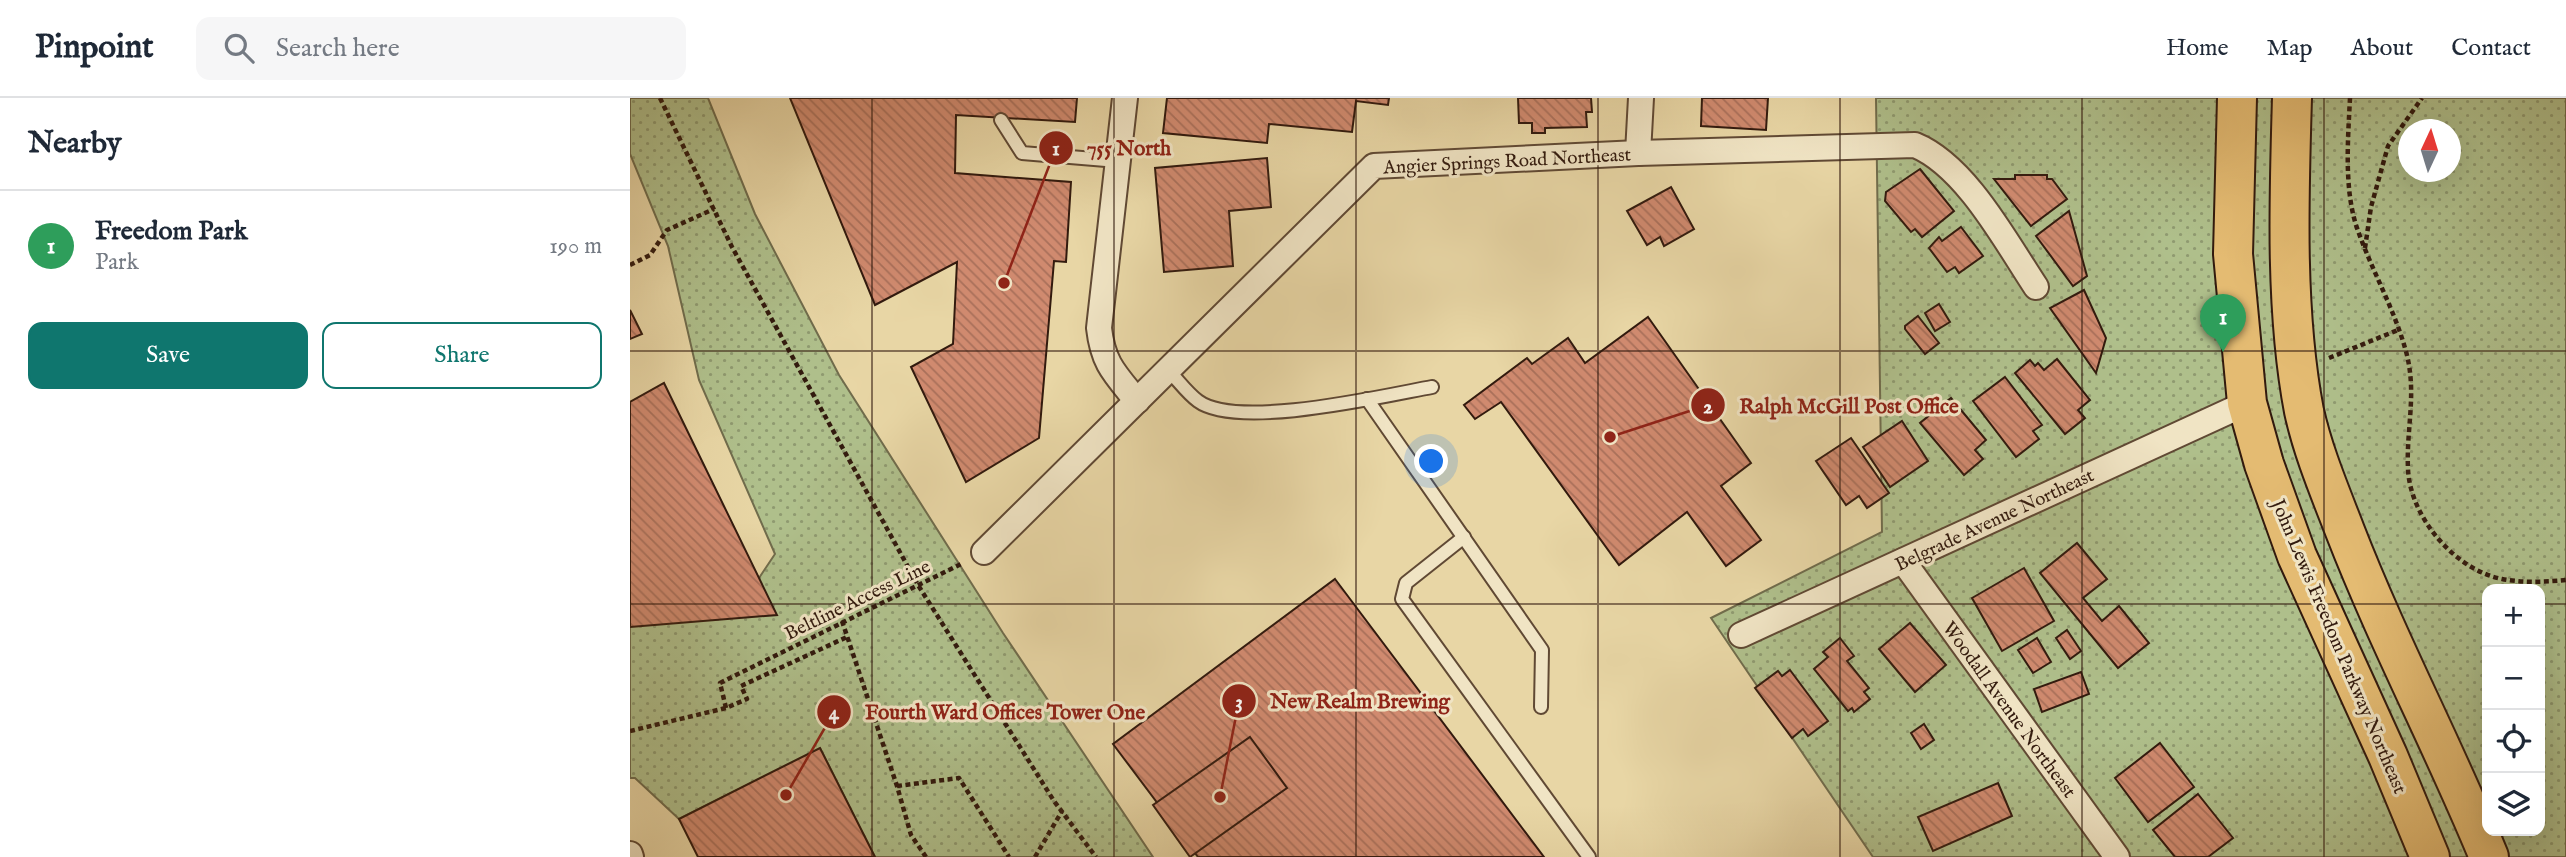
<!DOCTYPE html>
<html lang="en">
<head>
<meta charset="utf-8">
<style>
	body { margin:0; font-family:"IM FELL English",serif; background:#f6f6f7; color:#1f2937 }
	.controls { position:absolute; right:21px; bottom:21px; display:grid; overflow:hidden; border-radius:14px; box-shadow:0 7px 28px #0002 }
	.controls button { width:63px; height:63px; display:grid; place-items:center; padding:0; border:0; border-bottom:2px solid #e0e1e3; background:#fff; color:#1f2937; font:35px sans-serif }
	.compass { position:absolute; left:1768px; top:21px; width:63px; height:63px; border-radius:50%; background:#fff; box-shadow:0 7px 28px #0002; rotate:4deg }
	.you { position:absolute; left:802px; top:364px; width:24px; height:24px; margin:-18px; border:5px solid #fff; border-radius:50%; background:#1a73e8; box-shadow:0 0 0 10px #1a73e833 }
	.badge { display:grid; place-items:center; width:46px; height:46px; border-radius:50%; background:#0f766e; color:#fff; font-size:23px; font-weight:700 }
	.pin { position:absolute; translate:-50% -58px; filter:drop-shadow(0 2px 4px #0008) }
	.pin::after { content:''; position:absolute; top:37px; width:24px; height:21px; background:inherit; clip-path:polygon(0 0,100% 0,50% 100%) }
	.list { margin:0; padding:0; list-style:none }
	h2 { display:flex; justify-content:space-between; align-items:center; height:91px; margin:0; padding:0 28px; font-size:30px }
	h2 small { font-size:23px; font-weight:400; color:#747a83 }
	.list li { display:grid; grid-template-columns:46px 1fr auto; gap:21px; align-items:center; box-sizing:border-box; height:112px; padding:0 28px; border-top:2px solid #e0e1e3 }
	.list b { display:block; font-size:26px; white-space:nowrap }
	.list p { margin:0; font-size:23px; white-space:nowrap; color:#747a83 }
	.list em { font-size:23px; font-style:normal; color:#747a83 }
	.actions { display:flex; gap:14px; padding:21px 28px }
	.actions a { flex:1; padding:16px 0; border:2px solid #0f766e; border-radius:14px; text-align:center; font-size:24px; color:#0f766e }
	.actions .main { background:#0f766e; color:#fff }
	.icon { flex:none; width:38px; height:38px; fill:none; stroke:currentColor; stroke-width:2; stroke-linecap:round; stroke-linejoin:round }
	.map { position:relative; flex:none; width:1936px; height:759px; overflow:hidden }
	header { display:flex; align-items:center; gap:42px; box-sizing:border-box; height:98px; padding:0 35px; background:#fff; border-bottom:2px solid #e0e1e3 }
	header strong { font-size:33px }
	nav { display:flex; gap:38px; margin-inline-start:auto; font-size:24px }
	.search { width:490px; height:63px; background:#f6f6f7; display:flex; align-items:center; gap:18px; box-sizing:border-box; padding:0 24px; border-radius:14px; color:#747a83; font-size:26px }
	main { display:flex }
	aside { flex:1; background:#fff }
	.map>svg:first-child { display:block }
</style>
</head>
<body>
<header>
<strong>Pinpoint</strong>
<div class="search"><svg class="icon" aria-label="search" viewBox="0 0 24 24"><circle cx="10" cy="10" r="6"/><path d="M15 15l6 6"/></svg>Search here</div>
<nav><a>Home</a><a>Map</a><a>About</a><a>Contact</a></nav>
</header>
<main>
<aside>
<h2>Nearby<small></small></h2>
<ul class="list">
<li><span class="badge" style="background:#2e9e5b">1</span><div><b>Freedom Park</b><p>Park</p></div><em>190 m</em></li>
</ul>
<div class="actions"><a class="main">Save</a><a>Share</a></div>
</aside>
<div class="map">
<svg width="1936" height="759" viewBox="0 0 1936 759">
	<defs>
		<pattern id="park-dots" width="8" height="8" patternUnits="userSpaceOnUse" patternTransform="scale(1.75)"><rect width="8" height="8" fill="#afbf8b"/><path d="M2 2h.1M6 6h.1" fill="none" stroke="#8f9a70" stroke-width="1.8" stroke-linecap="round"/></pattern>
		<pattern id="building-back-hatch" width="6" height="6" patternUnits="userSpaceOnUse" patternTransform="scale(1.75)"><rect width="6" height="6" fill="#d08a6f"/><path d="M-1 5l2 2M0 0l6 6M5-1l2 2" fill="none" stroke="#a9705a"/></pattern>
	</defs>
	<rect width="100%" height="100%" fill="#e8d6a5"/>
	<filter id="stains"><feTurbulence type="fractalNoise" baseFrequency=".00286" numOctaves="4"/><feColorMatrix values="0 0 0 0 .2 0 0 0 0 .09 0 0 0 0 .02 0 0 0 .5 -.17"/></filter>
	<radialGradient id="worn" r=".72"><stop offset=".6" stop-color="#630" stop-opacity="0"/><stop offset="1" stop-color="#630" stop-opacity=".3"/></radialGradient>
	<g fill="url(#park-dots)" stroke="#706c4c" stroke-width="2" fill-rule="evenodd">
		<polygon points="0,0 78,0 125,116 209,277 373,535 523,759 245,759 190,650 49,721 5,680 0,680 0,517 115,501 145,456 69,282 38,148 0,56"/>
		<path d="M1246 0H1936V759H1243L1081 520 1252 434ZM1778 32H1820V74H1778ZM1857 491H1910V733H1857Z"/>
	</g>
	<g fill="url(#building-back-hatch)" stroke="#321a0e" stroke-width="2">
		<polygon points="160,0 447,0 445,24 326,17 325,75 441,84 436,164 424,163 409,340 336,384 281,269 323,246 327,164 245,207"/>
		<polygon points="537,0 759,0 758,7 726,3 722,34 639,26 637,45 533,35"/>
		<polygon points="888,0 961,0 962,14 956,14 957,29 915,30 915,35 902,35 902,25 889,25"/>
		<polygon points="1072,0 1138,0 1136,32 1071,28"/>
		<polygon points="637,60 641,109 599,113 603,168 534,174 525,70"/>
		<polygon points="1290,71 1324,113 1292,139 1285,131 1281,134 1255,103 1256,94"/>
		<polygon points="1385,77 1417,77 1417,81 1422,81 1437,101 1401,128 1364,81 1385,81"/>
		<polygon points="1041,89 1064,131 1034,148 1030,139 1017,147 997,113"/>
		<polygon points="1439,113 1457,178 1443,188 1406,138"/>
		<polygon points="1331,129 1353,158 1329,175 1325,169 1317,174 1299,150 1309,139 1312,143"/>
		<polygon points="1454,192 1476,240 1466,275 1420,210"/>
		<polygon points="1309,206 1320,224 1305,233 1295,215"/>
		<polygon points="0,212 12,236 0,241"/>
		<polygon points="1288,218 1309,245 1295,256 1275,231 1275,228"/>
		<polygon points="1018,219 1121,365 1091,388 1131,442 1096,468 1057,414 989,467 871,304 845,321 834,307 897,260 902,266 938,240 955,265"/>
		<polygon points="1427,261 1460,302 1448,312 1455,320 1435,336 1385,275 1400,262 1405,268 1408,265 1414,272"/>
		<polygon points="1375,279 1412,327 1403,333 1409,341 1386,359 1343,303"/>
		<polygon points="34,285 147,517 0,529 0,304"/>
		<polygon points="1321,300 1356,342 1345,352 1353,361 1334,377 1290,325"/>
		<polygon points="1272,323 1298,363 1260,389 1233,349"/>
		<polygon points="1221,340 1259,395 1237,410 1229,398 1216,407 1186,363"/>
		<polygon points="1447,445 1477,481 1453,500 1472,523 1489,508 1519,545 1488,570 1410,475"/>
		<polygon points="1394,470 1424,523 1372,553 1342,500"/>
		<polygon points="705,481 914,759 568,759 483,646"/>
		<polygon points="1280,525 1316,567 1285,594 1249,551"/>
		<polygon points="1437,532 1451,553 1440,561 1426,540"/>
		<polygon points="1210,540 1224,558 1217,563 1239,590 1234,594 1240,601 1224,614 1222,610 1218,613 1184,571 1198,559 1193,554"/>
		<polygon points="1407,540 1421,564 1403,575 1388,552"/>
		<polygon points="1160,572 1198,623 1178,638 1173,631 1162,640 1125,590 1148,573 1152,578"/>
		<polygon points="1451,574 1459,596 1412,614 1404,591"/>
		<polygon points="1294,626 1304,642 1291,651 1281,635"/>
		<polygon points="620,639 657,690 560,759 523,707"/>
		<polygon points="1530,645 1564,689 1518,724 1485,680"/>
		<polygon points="190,650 245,759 68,759 49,721"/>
		<polygon points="1368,685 1382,718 1303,753 1288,719"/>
		<polygon points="1568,696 1603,740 1578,759 1545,759 1523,732"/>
	</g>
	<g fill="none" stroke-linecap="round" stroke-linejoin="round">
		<g stroke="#604934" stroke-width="16">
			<g id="lane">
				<polyline points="371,22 392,55 488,63"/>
				<path d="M538 272C548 282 557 295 568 303 607 332 753 298 802 289"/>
				<polyline points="737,301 912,552 911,609"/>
				<polyline points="834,439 776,485 772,501 959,759"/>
			</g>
		</g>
		<g stroke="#604934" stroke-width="28">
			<g id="street">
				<path d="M495 0 469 230C473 266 485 276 507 303"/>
				<polyline points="1008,55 1011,0"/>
				<path d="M354 454 744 68 1008 55 1285 47C1336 68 1376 144 1406 189"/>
				<polyline points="1273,463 1487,759"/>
				<polyline points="1111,537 1617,305"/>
				<polyline points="0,756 1,759"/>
			</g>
		</g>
		<g stroke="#321a0e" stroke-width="42">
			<g id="highway">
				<polyline points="1607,0 1603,156 1617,305 1634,366 1667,458 1758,658 1800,759"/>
				<path d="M1662 0C1659 100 1655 214 1674 313 1683 354 1700 394 1715 433 1758 544 1814 649 1859 759"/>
			</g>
		</g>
		<g stroke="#321a0e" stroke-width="4.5" stroke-dasharray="5 3.5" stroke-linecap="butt">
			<polyline points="30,0 102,149 288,487 424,703 466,759"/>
			<path d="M1720 0C1718 41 1714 88 1726 127 1740 169 1763 208 1775 250 1788 293 1776 329 1778 371 1780 419 1825 472 1872 481 1893 485 1915 484 1936 482"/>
			<polyline points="1735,150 1741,109 1758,48 1792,0"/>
			<polyline points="0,167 20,157 37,132 84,111"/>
			<polyline points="1699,260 1768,232"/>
			<polyline points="212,523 267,688 281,737 296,759"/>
			<polyline points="96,610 90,585 331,466"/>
			<polyline points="0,633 96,610 117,601 111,588 217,539"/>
			<polyline points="267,688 329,680 379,759"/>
			<polyline points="405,759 432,713"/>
		</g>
		<use href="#lane" stroke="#f0e4c4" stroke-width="12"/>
		<use href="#street" stroke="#f0e4c4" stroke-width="24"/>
		<use href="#highway" stroke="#e4bb72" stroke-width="38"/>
	</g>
	<path fill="none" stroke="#321a0e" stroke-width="2" stroke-opacity="0.55" d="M242 0V759M484 0V759M726 0V759M968 0V759M1210 0V759M1452 0V759M1694 0V759M0 253H1936M0 506H1857M1910 506H1936"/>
	<g text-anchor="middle" stroke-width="6" stroke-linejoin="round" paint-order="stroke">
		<g font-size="19" fill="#321a0e" stroke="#f0e4c4">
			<text transform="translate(877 62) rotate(-3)" y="7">Angier Springs Road Northeast</text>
			<text transform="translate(1364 421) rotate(-25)" y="7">Belgrade Avenue Northeast</text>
			<text transform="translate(227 501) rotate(-26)" y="7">Beltline Access Line</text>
			<text transform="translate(1710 548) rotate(67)" y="7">John Lewis Freedom Parkway Northeast</text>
			<text transform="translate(1380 611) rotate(54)" y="7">Woodall Avenue Northeast</text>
		</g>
	</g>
	<path fill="none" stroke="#8f2418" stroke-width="2.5" d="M374 185L426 50M980 339L1078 307M590 699L609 603M156 697L204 614"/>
	<g fill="#8f2418" stroke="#f0e4c4" stroke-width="2.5">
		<circle cx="374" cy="185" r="7"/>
		<circle cx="980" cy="339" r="7"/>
		<circle cx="590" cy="699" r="7"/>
		<circle cx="156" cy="697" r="7"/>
		<circle cx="426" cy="50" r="18"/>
		<circle cx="1078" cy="307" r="18"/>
		<circle cx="609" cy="603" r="18"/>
		<circle cx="204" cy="614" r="18"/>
	</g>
	<g font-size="21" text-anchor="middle" font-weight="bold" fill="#fff">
		<text x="426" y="57">1</text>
		<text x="1078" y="315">2</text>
		<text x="609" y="610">3</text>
		<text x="204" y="621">4</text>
	</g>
	<g font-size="21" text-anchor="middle" font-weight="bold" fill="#8f2418" stroke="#f0e4c4" stroke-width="6" stroke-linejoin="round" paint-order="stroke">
		<text x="499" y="57">755 North</text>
		<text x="1219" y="315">Ralph McGill Post Office</text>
		<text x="730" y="610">New Realm Brewing</text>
		<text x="375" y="621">Fourth Ward Offices Tower One</text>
	</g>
	<rect width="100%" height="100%" filter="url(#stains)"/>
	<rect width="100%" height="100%" fill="url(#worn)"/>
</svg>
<div class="controls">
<button>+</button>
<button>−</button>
<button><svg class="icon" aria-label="locate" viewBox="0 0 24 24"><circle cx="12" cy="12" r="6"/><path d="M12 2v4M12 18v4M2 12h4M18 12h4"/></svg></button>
<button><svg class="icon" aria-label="layers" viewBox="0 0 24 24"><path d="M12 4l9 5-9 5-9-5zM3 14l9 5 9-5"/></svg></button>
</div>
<svg class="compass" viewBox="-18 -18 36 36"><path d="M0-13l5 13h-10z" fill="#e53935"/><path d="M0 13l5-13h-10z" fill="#747a83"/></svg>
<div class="you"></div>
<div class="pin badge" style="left:1593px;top:254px;background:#2e9e5b">1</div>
</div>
</main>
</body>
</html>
